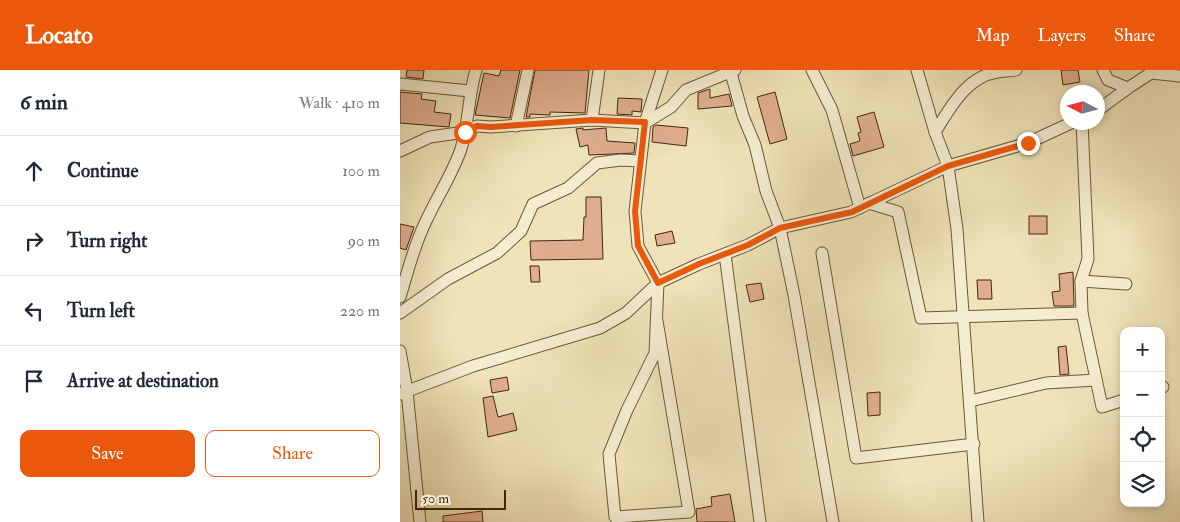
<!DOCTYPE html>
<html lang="en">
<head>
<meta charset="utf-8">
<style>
	body { margin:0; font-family:"IM FELL Double Pica",serif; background:#f2f2f3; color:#1f2937 }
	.controls { position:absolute; right:15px; bottom:15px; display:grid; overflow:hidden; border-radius:10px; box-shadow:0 2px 8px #0003 }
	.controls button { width:45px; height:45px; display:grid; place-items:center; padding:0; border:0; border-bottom:1px solid #e0e1e3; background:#fff; color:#1f2937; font:25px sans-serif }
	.compass { position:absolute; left:660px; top:15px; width:45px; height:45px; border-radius:50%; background:#fff; box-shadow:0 2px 8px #0003; rotate:276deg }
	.scale { position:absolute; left:15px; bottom:12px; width:91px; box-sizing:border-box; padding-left:5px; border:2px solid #432808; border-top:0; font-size:14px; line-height:18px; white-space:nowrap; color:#432808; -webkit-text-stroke:4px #f5edd2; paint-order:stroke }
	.stop { position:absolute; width:15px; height:15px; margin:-11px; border:4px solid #ea580c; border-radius:50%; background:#fff }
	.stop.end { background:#ea580c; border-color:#fff; box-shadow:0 1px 5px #0008 }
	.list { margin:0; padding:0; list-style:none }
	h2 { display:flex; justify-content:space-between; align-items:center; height:65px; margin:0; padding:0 20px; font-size:21px }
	h2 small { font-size:16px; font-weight:400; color:#747a83 }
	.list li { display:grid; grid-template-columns:32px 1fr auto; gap:15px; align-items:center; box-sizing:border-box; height:70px; padding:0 20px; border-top:1px solid #e0e1e3 }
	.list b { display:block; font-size:19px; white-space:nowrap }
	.list em { font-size:16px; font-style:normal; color:#747a83 }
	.actions { display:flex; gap:10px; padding:15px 20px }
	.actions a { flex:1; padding:11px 0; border:1px solid #ea580c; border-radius:10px; text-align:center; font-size:18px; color:#ea580c }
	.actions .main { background:#ea580c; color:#fff }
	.icon { flex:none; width:28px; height:28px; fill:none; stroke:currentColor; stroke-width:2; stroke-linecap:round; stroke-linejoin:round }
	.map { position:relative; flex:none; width:780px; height:452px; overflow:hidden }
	header { display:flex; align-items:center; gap:30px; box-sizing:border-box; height:70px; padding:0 25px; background:#ea580c; color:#fff }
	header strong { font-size:24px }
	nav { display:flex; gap:28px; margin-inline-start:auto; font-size:18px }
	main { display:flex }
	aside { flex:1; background:#fff }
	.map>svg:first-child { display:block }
</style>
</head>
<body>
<header>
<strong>Locato</strong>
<nav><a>Map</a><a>Layers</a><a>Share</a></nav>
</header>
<main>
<aside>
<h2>6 min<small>Walk · 410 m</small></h2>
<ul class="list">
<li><svg class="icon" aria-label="ahead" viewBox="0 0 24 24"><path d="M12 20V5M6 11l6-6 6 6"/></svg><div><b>Continue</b></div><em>100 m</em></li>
<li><svg class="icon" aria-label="right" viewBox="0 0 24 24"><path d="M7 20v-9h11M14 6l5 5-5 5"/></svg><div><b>Turn right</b></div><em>90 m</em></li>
<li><svg class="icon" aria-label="left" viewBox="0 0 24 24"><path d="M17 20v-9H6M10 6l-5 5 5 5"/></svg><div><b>Turn left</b></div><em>220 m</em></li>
<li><svg class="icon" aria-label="arrive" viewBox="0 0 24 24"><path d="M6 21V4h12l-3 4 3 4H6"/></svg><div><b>Arrive at destination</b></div></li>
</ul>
<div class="actions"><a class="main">Save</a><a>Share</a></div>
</aside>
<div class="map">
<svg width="780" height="452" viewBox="0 0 780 452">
	<rect width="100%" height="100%" fill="#f0e3b9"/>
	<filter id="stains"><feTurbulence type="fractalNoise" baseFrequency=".004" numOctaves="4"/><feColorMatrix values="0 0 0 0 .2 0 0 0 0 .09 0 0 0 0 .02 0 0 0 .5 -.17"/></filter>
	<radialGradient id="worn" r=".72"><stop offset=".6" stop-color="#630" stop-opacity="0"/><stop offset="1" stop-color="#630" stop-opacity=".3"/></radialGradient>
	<g fill="#dfae8f" stroke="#432808">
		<polygon points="7,0 24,0 23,9 6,7"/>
		<polygon points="101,0 120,0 110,48 75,45 84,3 99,6"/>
		<polygon points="135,0 189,0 185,43 150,42 150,45 130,44 130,47 126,47"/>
		<polygon points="661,0 678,0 680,12 663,15"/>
		<polygon points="310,19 310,28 329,24 332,36 298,39 298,23"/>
		<polygon points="0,22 22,24 21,29 36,31 34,42 51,44 49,57 0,53"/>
		<polygon points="375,22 387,69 370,74 357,27"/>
		<polygon points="218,28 242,29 241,42 232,41 232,45 217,44"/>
		<polygon points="474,42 484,77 453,86 450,74 460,71 458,63 461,62 457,47"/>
		<polygon points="256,55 288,58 286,76 252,72 253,57"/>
		<polygon points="183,58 183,60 206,58 207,71 235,73 234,83 189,85 188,75 180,77 176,59"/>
		<polygon points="186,127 201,127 203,189 131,190 130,171 183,170 184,147 186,147"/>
		<rect x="629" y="146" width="18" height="18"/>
		<polygon points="0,154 14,157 6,180 0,178"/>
		<polygon points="272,161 275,173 257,176 255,165"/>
		<polygon points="130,196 139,196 140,212 131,212"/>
		<polygon points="673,202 674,236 654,236 652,222 660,221 659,204"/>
		<polygon points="577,210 591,210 592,229 578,229"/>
		<polygon points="361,213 364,229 350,232 346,215"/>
		<polygon points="666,276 669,304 660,305 658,277"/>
		<polygon points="107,307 109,320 92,323 90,310"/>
		<polygon points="480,322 480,345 468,346 467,323"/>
		<polygon points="93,326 98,347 113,343 117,360 88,367 83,328"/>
		<polygon points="330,424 335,452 297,452 296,439 312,436 311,427"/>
		<polygon points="82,441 83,452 43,452 43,446"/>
	</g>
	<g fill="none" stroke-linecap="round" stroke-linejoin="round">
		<g stroke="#6e5734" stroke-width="13">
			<g id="minor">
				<polyline points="412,0 432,40 460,138"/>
				<polyline points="517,0 535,62 548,96 557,159 578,452"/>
				<polyline points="703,0 708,10 728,18 751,3 780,6"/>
				<polyline points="331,3 343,46 355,75 366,121 380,158 394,225 433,452"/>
				<polyline points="0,14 70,21"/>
				<polyline points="698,40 728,18"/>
				<polyline points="192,50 199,0"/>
				<polyline points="116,56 128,0"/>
				<path d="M535 62C551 37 566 7 597 2 603 1 611 1 616 0"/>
				<polyline points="0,81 30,67 65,62 77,56 91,57 192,50 245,53 271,37 286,20 335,0"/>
				<polyline points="469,133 498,142 521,248 682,243 681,211 726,214"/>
				<polyline points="422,183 456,388 574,374"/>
				<polyline points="325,184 360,452"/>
				<polyline points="681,211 688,189 682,52"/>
				<path d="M0 227C8 201 14 175 26 151 37 127 52 105 61 79 69 53 68 26 76 0"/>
				<polyline points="0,243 48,209 97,183 121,161 133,134 168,118 197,93 221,90 240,91"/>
				<polyline points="682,243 702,337 724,330"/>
				<polyline points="257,251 289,442 215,447 209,384 227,340 255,283 258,213 238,176 235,141 245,53 262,0"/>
				<polyline points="0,281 7,321 20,452"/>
				<polyline points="761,318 763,317"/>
				<polyline points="0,324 73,296 200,258 226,243 258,213 299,194 348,175 380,158 451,142 548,96 628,73 673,52"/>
				<polyline points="570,331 646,313 696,310"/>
			</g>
		</g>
		<use href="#minor" stroke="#f5edd2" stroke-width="11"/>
	</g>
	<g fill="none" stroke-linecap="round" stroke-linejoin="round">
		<polyline stroke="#ea580c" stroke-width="6" points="65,62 77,56 91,57 192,50 245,52 235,141 238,176 258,213 299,194 348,175 380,158 452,142 548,96 628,73"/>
	</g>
	<rect width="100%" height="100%" filter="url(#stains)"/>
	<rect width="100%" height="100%" fill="url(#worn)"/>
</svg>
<div class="controls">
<button>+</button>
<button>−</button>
<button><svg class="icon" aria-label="locate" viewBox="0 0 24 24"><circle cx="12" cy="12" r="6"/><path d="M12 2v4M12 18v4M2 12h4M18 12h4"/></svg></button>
<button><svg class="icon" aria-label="layers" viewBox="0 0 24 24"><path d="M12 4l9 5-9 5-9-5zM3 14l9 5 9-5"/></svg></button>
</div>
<svg class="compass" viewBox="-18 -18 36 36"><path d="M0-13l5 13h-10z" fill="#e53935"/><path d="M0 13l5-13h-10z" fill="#747a83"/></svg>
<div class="scale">50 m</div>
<div class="stop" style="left:65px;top:62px"></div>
<div class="stop end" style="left:628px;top:73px"></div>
</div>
</main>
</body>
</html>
